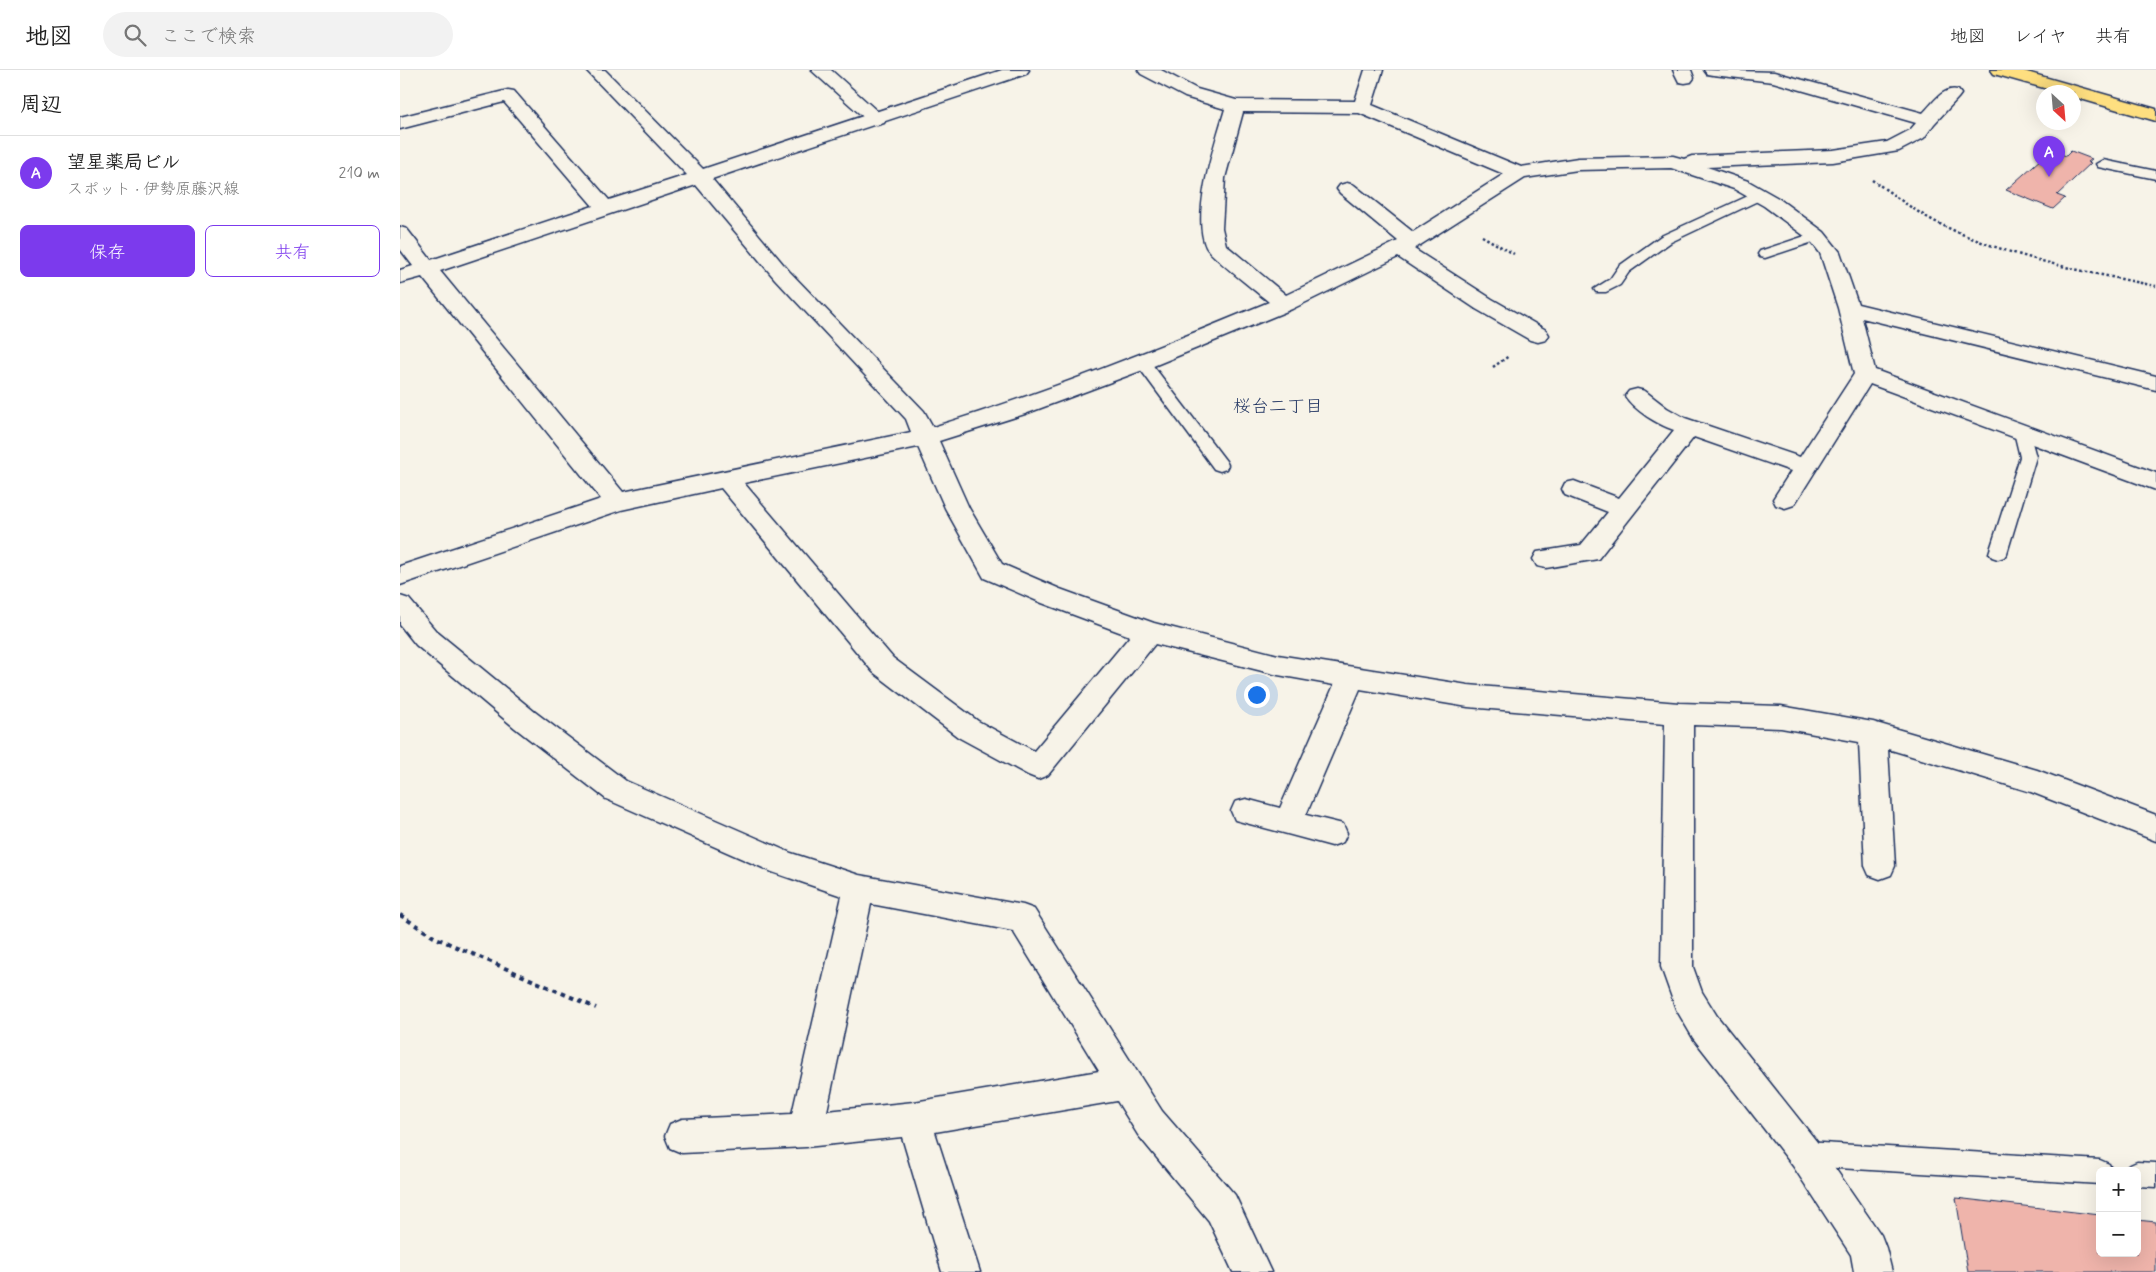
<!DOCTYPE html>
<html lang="ja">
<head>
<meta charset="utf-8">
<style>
	body { margin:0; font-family:Mynerve,"Klee One",sans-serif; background:#f2f2f2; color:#222 }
	.controls { position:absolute; right:15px; bottom:15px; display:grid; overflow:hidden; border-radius:8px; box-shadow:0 5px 20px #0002 }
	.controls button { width:45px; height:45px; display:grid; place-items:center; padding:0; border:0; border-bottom:1px solid #e0e0e0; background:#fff; color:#222; font:25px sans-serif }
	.compass { position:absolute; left:1636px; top:15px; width:45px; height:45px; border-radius:50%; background:#fff; box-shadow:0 5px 20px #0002; rotate:154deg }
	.you { position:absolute; left:856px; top:624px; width:18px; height:18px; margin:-12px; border:4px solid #fff; border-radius:50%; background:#1a73e8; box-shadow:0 0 0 8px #1a73e833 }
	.badge { display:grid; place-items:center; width:32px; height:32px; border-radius:50%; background:#7c3aed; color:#fff; font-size:16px; font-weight:700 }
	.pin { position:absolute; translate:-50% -41px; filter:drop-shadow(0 1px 2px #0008) }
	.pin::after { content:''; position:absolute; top:26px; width:18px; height:15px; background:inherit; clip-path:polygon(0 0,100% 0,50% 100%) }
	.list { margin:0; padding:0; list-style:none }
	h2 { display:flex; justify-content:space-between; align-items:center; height:65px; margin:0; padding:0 20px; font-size:21px }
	h2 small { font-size:16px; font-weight:400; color:#767676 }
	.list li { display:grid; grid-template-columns:32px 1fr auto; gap:15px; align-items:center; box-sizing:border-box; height:75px; padding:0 20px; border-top:1px solid #e0e0e0 }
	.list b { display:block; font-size:19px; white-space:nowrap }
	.list p { margin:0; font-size:16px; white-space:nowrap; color:#767676 }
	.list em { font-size:16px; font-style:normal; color:#767676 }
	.actions { display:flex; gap:10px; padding:15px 20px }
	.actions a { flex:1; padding:11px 0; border:1px solid #7c3aed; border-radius:8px; text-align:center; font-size:18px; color:#7c3aed }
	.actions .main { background:#7c3aed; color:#fff }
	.icon { flex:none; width:28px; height:28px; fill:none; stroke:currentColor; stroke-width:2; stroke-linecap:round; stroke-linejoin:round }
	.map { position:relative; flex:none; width:1756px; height:1202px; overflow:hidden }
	header { display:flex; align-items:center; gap:30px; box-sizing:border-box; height:70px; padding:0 25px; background:#fff; border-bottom:1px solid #e0e0e0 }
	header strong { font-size:24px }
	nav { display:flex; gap:28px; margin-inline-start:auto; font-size:18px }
	.search { width:350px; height:45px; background:#f2f2f2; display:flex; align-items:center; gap:12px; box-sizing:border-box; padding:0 18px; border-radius:28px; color:#767676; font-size:19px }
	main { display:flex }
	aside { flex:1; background:#fff }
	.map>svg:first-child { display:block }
</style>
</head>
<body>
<header>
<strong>地図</strong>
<div class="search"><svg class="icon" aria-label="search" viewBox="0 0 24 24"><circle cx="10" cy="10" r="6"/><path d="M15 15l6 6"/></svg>ここで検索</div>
<nav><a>地図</a><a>レイヤ</a><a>共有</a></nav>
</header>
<main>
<aside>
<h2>周辺<small></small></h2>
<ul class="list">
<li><span class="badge">A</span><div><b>望星薬局ビル</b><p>スポット · 伊勢原藤沢線</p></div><em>210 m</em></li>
</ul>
<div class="actions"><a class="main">保存</a><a>共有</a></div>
</aside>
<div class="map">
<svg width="1756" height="1202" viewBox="0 0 1756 1202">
	<rect width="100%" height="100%" fill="#f7f3e8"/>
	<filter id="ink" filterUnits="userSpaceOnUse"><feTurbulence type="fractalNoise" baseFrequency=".02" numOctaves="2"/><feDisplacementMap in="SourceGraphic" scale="10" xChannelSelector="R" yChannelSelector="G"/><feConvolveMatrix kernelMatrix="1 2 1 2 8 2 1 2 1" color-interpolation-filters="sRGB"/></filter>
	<g filter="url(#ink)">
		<g fill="#efb4ab" stroke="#1b2f5e">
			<polygon points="1651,80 1666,86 1671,81 1692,89 1688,92 1691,93 1657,125 1665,128 1653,139 1606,120"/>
			<polygon points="1556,1128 1700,1145 1700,1183 1737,1183 1737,1150 1756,1152 1756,1202 1568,1202"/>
		</g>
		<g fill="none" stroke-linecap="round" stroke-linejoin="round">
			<g stroke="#1b2f5e" stroke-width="3">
				<g id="lane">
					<polygon points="1703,90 1756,101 1756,109 1698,97 1696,94"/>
					<polygon points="1359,121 1364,122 1366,125 1364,128 1271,172 1229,202 1220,215 1206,222 1196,222 1194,219 1210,209 1219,196 1261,166"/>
					<polygon points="1417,162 1424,166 1422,169 1365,188 1360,187 1358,184 1360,181"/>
					<polygon points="743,287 748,289 826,391 828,395 826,399 820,401 814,399 735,292 738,289"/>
					<polygon points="1622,357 1628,358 1636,387 1607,483 1604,487 1598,489 1592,487 1589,483 1620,387 1614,362 1616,358"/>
					<polygon points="1405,1072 1700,1090 1709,1094 1712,1101 1700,1101 1700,1114 1405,1096 1397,1092 1393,1084 1397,1076"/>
					<polygon points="1737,1092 1756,1093 1756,1117 1737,1116 1737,1101 1726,1101 1728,1096"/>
				</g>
			</g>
			<g stroke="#1b2f5e" stroke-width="3">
				<g id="street">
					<path d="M186 0H205L303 99 602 0H629L626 4 312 109 389 201 524 341 533 357C647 322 758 278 869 232 858 223 810 186 806 177 791 144 815 73 825 39L785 27 741 4 738 0H761L797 19 836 30 955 31 965 0H983L972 35 1121 97 1178 88 1273 86 1284 89 1292 86 1433 80 1487 72 1510 60 1516 53 1373 12 1313 5 1307 4 1304 0 1374 2 1523 43C1533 33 1543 16 1558 20L1561 24 1558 28 1534 54 1524 68 1499 81 1433 92 1307 97 1348 111 1378 128 1424 162 1440 182 1458 234 1756 306V320L1462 248 1475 300 1756 403V420L1470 314 1394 435 1385 438 1376 435 1373 429 1391 401 1294 367 1198 489 1146 498 1137 496 1133 489 1137 482 1181 475 1208 442 1165 425 1162 419 1165 413 1174 411 1219 428 1274 360C1257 354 1235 341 1225 326L1229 321 1237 319 1245 321 1267 338 1285 348 1400 387 1454 304 1438 238 1420 183 1410 170 1364 136 1334 119 1271 98 1178 100 1125 108 1014 179 1092 229 1146 260 1149 265 1146 270 1138 272 1130 270 1076 239 998 187 892 239 751 297 625 344 539 371 569 438 602 494 660 519 754 553 878 585 1068 615 1279 633 1381 636 1473 652 1637 700 1756 745V771L1631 722 1488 679 1495 796 1491 805 1480 809 1469 805 1465 796 1459 672 1381 658 1293 655V897L1302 922 1317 946 1417 1072 1481 1165 1486 1178 1492 1202H1454L1451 1185 1393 1096 1293 968 1276 939 1261 897 1265 654 1068 637 960 619 906 745 943 754 947 763 943 772 932 776 846 753 835 750 831 741 835 732 846 729 880 738 934 615 878 605 755 574 648 705 638 709 628 705 558 667 473 602 321 418 221 440 0 515V496L201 429 22 207 0 213V200L13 196 0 179V157L7 159 31 190 193 136 104 32 0 59V47L108 20 114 21 209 130 287 105ZM843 42 959 43 1104 104 1013 162 954 115 947 113 940 115 937 119 940 123 998 171 886 225 826 175 822 158 825 108ZM296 115 375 209 506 349 511 362 223 422 40 201ZM518 377 545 438 584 508 642 533 730 566 634 681 578 651 493 588 344 413Z"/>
					<polygon points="1273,0 1291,0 1294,8 1291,12 1285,13 1279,12"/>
					<path d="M0 526 9 529 36 561 135 642 226 711 391 783 459 805 623 835 634 839 762 1041 835 1125 871 1202H833L809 1151 738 1065 717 1031 535 1062 580 1202H542L502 1067 406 1077 282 1083 270 1078 265 1066 270 1054 282 1049 392 1044 442 826 372 802 206 729 115 658 16 575 0 555ZM471 834 613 861 699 1001 514 1032 427 1041Z"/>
				</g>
			</g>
			<g stroke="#1b2f5e" stroke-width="3">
				<polygon id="secondary" points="411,0 431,0 486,49 484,53 477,55 470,53"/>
			</g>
			<g stroke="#1b2f5e" stroke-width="3">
				<polygon id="primary" points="1591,0 1620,0 1756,39 1756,51 1674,27 1674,22 1658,22 1594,4"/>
			</g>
			<g stroke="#1b2f5e" stroke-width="2.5" stroke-dasharray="2.5 2.5" stroke-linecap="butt">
				<path d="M1472 110C1493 124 1514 141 1536 152 1605 187 1681 201 1756 216"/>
				<polyline points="1082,166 1114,184"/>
				<polyline points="1093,297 1109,286"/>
			</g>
			<polyline stroke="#1b2f5e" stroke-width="4" stroke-dasharray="4.5 4.5" stroke-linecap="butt" points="0,845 34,867 196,938"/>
			<use href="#lane" fill="#f7f3e8" fill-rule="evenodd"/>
			<use href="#street" fill="#f7f3e8" fill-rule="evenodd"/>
			<use href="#secondary" fill="#f7f3e8" fill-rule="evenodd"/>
			<use href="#primary" fill="#fedf80" fill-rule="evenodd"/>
		</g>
	</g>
	<g text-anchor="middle" stroke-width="4" stroke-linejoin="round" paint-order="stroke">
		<g font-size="18" fill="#1b2f5e" stroke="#f7f3e8">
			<text x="878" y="342">桜台二丁目</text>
		</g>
	</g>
</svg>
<div class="controls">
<button>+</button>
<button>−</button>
</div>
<svg class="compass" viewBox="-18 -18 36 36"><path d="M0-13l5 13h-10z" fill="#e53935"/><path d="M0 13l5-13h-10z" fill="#767676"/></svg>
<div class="you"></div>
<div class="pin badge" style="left:1649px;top:107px">A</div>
</div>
</main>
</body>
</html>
